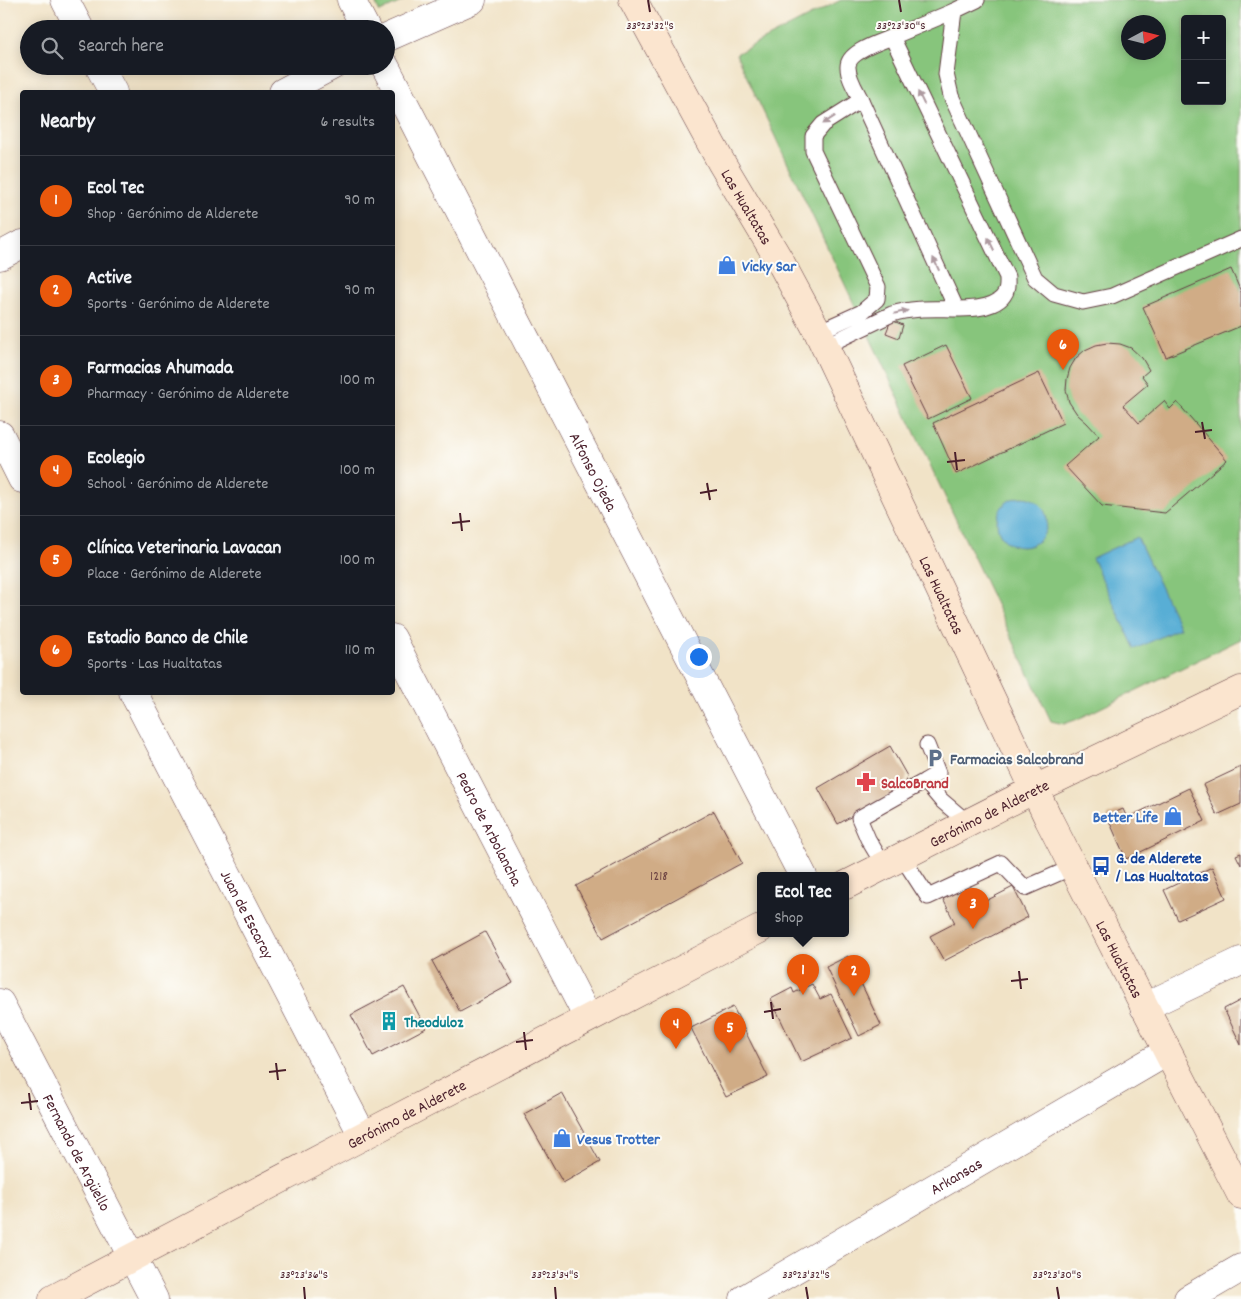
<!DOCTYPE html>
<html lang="en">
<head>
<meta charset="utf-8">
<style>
	body { margin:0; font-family:Dekko,sans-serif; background:#242831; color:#f1f3f6 }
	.controls { position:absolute; right:15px; top:15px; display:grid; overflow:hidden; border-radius:5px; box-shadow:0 2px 12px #0003 }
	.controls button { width:45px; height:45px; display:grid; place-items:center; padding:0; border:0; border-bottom:1px solid #363941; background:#171b24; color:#f1f3f6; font:25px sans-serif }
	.compass { position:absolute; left:1121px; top:15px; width:45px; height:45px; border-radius:50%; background:#171b24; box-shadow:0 2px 12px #0003; rotate:83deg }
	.you { position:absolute; left:698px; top:656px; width:18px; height:18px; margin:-12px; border:4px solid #fff; border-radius:50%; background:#1a73e8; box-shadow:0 0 0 8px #1a73e833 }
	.badge { display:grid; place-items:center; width:32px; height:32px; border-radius:50%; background:#ea580c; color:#fff; font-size:16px; font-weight:700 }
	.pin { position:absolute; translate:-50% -41px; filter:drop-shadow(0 1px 2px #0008) }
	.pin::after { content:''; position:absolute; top:26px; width:18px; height:15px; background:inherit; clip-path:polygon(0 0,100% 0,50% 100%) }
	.popup { position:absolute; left:757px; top:872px; width:92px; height:65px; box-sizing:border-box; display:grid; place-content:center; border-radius:5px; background:#171b24; filter:drop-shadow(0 1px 4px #0005); font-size:16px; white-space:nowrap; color:#9ea1a6 }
	.popup b { font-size:19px; color:#f1f3f6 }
	.popup::after { content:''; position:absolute; left:50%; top:100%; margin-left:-10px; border:10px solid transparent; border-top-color:#171b24 }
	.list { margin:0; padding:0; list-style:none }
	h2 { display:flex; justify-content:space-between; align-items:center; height:65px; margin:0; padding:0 20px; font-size:21px }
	h2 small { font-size:16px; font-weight:400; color:#9ea1a6 }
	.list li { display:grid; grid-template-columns:32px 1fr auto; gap:15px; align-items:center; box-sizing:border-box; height:90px; padding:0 20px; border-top:1px solid #363941 }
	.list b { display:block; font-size:19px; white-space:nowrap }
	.list p { margin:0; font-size:16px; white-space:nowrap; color:#9ea1a6 }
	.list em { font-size:16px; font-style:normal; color:#9ea1a6 }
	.icon { flex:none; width:28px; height:28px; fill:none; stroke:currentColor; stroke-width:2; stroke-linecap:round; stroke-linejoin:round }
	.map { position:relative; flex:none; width:1241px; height:1299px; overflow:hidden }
	.search { position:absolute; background:#171b24; box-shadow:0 2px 12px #0003; left:20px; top:20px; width:375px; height:55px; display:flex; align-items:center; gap:12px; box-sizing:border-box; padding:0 18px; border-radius:28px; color:#9ea1a6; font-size:19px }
	.panel { position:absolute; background:#171b24; box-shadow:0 2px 12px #0003; left:20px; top:90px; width:375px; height:605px; border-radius:5px }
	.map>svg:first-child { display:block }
</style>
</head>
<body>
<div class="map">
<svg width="1241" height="1299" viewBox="0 0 1241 1299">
	<rect width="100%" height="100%" fill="#fdfcf7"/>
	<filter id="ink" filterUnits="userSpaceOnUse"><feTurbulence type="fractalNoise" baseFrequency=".02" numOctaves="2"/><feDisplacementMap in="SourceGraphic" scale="10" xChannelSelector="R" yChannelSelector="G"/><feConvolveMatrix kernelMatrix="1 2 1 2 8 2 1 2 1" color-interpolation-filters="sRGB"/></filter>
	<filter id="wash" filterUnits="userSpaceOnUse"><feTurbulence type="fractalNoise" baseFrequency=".0096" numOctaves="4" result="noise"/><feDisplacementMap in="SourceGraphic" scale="20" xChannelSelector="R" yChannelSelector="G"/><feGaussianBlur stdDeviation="1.12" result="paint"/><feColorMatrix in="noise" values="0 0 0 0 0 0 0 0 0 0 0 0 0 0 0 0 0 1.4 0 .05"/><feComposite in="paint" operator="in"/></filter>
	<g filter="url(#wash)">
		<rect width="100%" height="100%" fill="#f1e3c7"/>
		<g fill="#87c57c" stroke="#687254" fill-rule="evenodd">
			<polygon points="374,0 405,0 380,12"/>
			<path d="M841 0H1241V639L1078 719 1064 724 1051 721 736 54ZM1185 19H1222V101H1185ZM1128 22H1158V52H1128Z"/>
		</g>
		<g fill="#59aed5" stroke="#526680">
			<circle cx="1022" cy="522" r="25"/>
			<polygon points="1137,537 1180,628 1135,649 1092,558"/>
		</g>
		<g id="blocks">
			<g fill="#d0ac86">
				<polygon points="1231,269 1241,292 1241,326 1166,357 1143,307"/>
				<polygon points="891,320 903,325 899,338 886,333"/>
				<polygon points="1107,343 1120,344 1131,348 1142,358 1149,370 1142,376 1148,384 1123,405 1139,423 1164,401 1170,409 1177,402 1227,460 1165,513 1102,506 1065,466 1099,436 1087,423 1077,414 1069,402 1066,390 1067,379 1070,368 1076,358 1085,350 1096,345"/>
				<polygon points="946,345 972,398 928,419 902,366"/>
				<polygon points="1039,373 1063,423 956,474 933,423"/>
				<polygon points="890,746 907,776 903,787 838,824 818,788"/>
				<polygon points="1241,767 1241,804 1217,815 1203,785"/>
				<polygon points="1189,788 1205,821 1126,859 1107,816 1123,809 1127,818"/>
				<polygon points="714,811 742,863 603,938 576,886"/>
				<polygon points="1241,853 1241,865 1236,855"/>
				<polygon points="1212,867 1226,898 1178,920 1164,890"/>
				<polygon points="970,885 980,904 1013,887 1028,917 944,961 930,936 955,923 943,899"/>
				<polygon points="485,932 513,983 460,1012 432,961"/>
				<polygon points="848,956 881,1025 859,1036 826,967"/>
				<polygon points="812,984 820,999 831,994 852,1038 801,1062 771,999 792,988 794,993"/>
				<polygon points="404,987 426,1028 373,1056 351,1015"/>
				<polygon points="1241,1000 1241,1045 1224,1009"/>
				<polygon points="733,1007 768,1077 726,1097 691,1028"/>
				<polygon points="562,1093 600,1162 563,1183 524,1114"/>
			</g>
		</g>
	</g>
	<g filter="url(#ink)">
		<use href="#blocks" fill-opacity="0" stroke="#633c42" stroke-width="1"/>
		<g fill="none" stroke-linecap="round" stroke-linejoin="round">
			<g stroke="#633c42" stroke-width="17">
				<g id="lane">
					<polyline points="977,0 954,11 946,74 951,96 1035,278 1054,294 1083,302 1112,296 1241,239"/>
					<polyline points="892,37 954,11"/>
					<polyline points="861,100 956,308"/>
					<path d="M818 332 862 312 877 299 878 287 813 151V136L823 124 861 100C856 90 848 78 848 67 847 52 880 42 892 37L1007 277C1007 283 1008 290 1004 295 999 303 986 307 977 308 948 311 921 305 892 314L825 346"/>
					<polyline points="925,781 938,773 927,745"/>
					<polyline points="902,857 928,897 1001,863 1025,888 1073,867"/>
					<polyline points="884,866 868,839 859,818 925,781 941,800 968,823"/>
				</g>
			</g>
			<g stroke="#633c42" stroke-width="29">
				<g id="street">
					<polyline points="65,0 80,29"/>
					<polyline points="351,0 366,29"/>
					<polyline points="386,38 472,0"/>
					<polyline points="99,66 113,92"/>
					<path id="s1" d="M385 66 803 876"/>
					<polyline points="283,92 332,66"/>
					<polyline points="0,256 22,244"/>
					<polyline points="0,435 22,479"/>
					<path id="s2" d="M392 638 588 1018"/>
					<path id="s3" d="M133 692 363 1136"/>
					<path id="s4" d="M0 1003 154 1299"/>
					<polyline points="1144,1007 1241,961"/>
					<path id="s5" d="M744 1299 1167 1052"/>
					<polyline points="1188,1299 1241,1268"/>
				</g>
			</g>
			<g stroke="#633c42" stroke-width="29">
				<g id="secondary">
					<path id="s6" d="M633 0 721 162 781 263 818 332 1049 820 1241 1195"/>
					<path id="s7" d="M846 885 1035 789 1241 690"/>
					<path id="s8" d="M53 1299 363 1136 760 929"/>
				</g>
			</g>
			<use href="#lane" stroke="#fff" stroke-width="15"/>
			<use href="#street" stroke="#fff" stroke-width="28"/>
			<use href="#secondary" stroke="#fbe5cf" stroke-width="28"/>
		</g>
		<defs><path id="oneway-solid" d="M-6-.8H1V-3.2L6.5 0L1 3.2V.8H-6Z" transform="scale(1.25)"/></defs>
		<g fill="#ae9aa0">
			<use href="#oneway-solid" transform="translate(921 98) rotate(-116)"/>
			<use href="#oneway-solid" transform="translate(829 120) rotate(147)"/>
			<use href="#oneway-solid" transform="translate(991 244) rotate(-116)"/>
			<use href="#oneway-solid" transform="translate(936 264) rotate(-115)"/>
			<use href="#oneway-solid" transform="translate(901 312) rotate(-13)"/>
		</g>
	</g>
	<path fill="none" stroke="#4a1f2b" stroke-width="2" d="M648 0 650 12M899 0 901 12M1202 422 1205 439M1195 432 1212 430M955 452 957 470M947 462 965 460M707 483 710 500M700 493 717 490M460 513 462 531M452 523 470 521M1019 971 1021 989M1011 981 1028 979M771 1002 773 1019M764 1012 781 1009M524 1032 526 1050M516 1042 533 1040M276 1063 278 1080M269 1072 286 1070M29 1093 31 1110M21 1103 38 1101M304 1287 305 1299M555 1287 556 1299M806 1287 808 1299M1057 1287 1059 1299"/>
	<defs>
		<g id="shop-bare" transform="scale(1.5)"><path d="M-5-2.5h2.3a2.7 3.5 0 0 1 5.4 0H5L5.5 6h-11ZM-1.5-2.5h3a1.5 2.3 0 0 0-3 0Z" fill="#3f7fe0" stroke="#fdfcf7" stroke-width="2.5" paint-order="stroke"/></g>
		<g id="parking-bare" transform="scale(1.5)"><path d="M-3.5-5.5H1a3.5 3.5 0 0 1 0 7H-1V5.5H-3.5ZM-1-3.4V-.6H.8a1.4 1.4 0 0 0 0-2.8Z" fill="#5c6f8a" stroke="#fdfcf7" stroke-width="2.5" paint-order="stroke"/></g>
		<g id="pharmacy-bare" transform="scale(1.5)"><path d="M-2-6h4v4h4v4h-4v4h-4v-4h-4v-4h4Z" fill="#e0444e" stroke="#fdfcf7" stroke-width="2.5" paint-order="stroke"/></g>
		<g id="bus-bare" transform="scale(1.5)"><path d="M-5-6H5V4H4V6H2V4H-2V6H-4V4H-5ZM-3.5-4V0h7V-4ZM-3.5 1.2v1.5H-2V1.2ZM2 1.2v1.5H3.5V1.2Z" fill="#1a4fb4" stroke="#fdfcf7" stroke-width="2.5" paint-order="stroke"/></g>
		<g id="building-bare" transform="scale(1.5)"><path d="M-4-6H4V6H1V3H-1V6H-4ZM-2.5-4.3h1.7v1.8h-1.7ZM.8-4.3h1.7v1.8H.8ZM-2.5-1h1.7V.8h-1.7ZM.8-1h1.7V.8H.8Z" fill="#0f9aa8" stroke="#fdfcf7" stroke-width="2.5" paint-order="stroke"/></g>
	</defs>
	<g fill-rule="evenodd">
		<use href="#shop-bare" x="727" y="265"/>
		<use href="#parking-bare" x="935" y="758"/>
		<use href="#pharmacy-bare" x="866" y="782"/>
		<use href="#shop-bare" x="1173" y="816"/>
		<use href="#bus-bare" x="1101" y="866"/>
		<use href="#building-bare" x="389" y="1021"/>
		<use href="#shop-bare" x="562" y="1138"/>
	</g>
	<g text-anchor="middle" stroke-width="4" stroke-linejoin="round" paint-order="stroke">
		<g font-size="14" fill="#6c4242">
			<text x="659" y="880">1218</text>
		</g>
		<g font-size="16" fill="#4a1f2b" stroke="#fdfcf7">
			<text dy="6" stroke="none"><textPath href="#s6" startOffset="236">Las Hualtatas</textPath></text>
			<text dy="6" stroke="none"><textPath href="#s1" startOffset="456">Alfonso Ojeda</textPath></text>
			<text dy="6" stroke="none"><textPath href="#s6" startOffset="671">Las Hualtatas</textPath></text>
			<text dy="6" stroke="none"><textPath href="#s7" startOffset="160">Gerónimo de Alderete</textPath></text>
			<text dy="6" stroke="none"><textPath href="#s2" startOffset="214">Pedro de Arbolancha</textPath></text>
			<text dy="6" stroke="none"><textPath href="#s3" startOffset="250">Juan de Escaray</textPath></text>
			<text dy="6" stroke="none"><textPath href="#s6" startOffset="1076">Las Hualtatas</textPath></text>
			<text dy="6" stroke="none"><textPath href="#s8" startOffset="399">Gerónimo de Alderete</textPath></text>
			<text dy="6" stroke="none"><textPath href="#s4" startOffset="168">Fernando de Argüello</textPath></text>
			<text dy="6" stroke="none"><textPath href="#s5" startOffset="245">Arkansas</textPath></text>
		</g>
		<g font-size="16" font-weight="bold" fill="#366cbe" stroke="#fdfcf7" text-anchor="start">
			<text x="742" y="271">Vicky Sar</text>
			<text x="1158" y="822" text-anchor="end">Better Life</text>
			<text x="577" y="1144">Vesus Trotter</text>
		</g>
		<g font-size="16" font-weight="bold" fill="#4e5e75" stroke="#fdfcf7" text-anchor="start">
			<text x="950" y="764">Farmacias Salcobrand</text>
		</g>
		<g font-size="16" font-weight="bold" fill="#be3a42" stroke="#fdfcf7" text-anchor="start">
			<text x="881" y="788">SalcoBrand</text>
		</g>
		<g font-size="16" font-weight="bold" fill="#164399" stroke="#fdfcf7" text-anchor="start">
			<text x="1116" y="863">G. de Alderete<tspan x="1116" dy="18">/ Las Hualtatas</tspan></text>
		</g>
		<g font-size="16" font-weight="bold" fill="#0d838f" stroke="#fdfcf7" text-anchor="start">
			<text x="404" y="1027">Theoduloz</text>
		</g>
	</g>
	<g font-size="12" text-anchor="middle" fill="#4a1f2b" stroke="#fdfcf7" stroke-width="4" stroke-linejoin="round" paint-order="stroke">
		<text x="650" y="29">33°23'32"S</text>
		<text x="901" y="29">33°23'30"S</text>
		<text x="304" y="1278">33°23'36"S</text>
		<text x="555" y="1278">33°23'34"S</text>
		<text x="806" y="1278">33°23'32"S</text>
		<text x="1057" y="1278">33°23'30"S</text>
	</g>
</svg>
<div class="controls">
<button>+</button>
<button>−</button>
</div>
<svg class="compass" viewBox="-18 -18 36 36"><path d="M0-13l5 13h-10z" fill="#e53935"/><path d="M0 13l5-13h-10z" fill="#9ea1a6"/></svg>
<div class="you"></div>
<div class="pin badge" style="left:803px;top:995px">1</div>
<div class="popup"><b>Ecol Tec</b>Shop</div>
<div class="pin badge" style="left:854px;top:996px">2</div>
<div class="pin badge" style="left:973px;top:929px">3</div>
<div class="pin badge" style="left:676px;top:1049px">4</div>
<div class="pin badge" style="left:730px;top:1053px">5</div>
<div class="pin badge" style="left:1063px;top:370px">6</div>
<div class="search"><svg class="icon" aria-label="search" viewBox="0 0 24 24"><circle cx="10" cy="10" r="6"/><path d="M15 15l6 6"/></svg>Search here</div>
<section class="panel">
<h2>Nearby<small>6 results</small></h2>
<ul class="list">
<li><span class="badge">1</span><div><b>Ecol Tec</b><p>Shop · Gerónimo de Alderete</p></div><em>90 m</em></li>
<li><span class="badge">2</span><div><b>Active</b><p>Sports · Gerónimo de Alderete</p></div><em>90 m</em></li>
<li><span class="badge">3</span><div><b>Farmacias Ahumada</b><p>Pharmacy · Gerónimo de Alderete</p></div><em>100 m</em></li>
<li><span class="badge">4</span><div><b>Ecolegio</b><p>School · Gerónimo de Alderete</p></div><em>100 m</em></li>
<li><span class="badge">5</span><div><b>Clínica Veterinaria Lavacan</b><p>Place · Gerónimo de Alderete</p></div><em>100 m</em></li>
<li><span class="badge">6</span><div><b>Estadio Banco de Chile</b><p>Sports · Las Hualtatas</p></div><em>110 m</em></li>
</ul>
</section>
</div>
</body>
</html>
